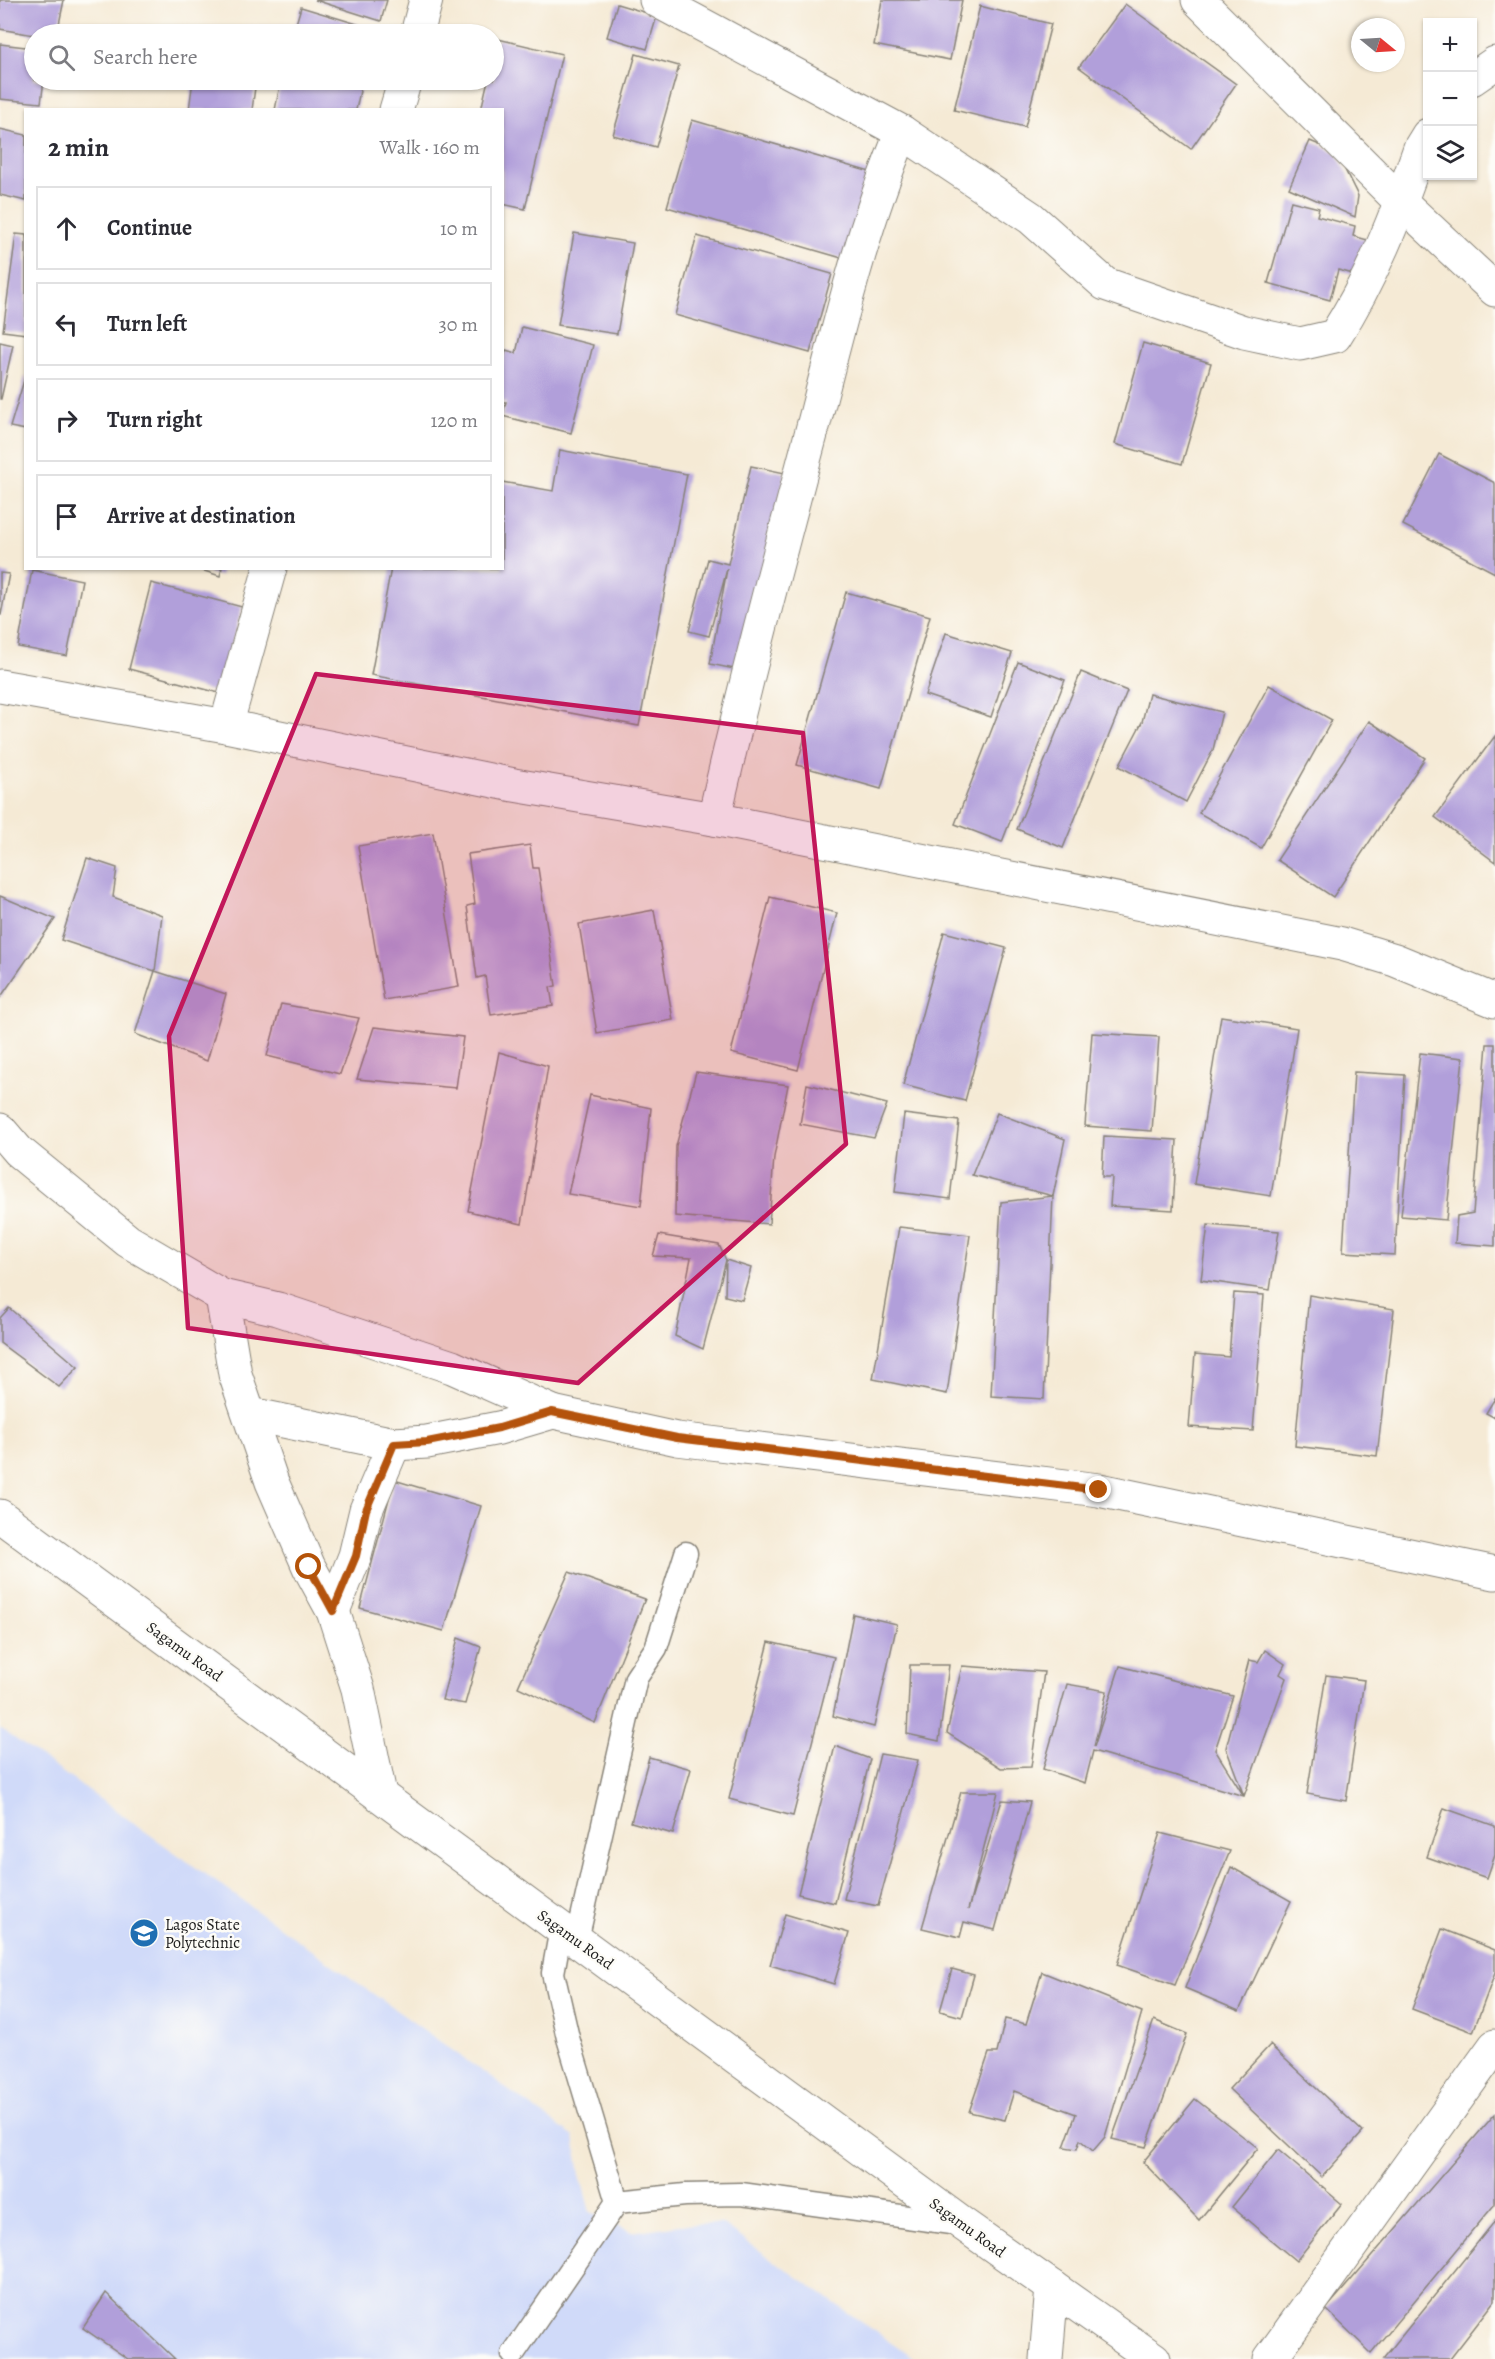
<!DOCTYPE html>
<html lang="en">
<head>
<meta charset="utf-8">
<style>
	body { margin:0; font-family:Alegreya,serif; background:#f7f7f7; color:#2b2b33 }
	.controls { position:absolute; right:18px; top:18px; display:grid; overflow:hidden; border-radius:0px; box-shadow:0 2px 4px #0004 }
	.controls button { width:54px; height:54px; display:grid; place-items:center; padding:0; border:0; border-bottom:2px solid #e1e1e2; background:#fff; color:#2b2b33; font:30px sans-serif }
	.compass { position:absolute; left:1351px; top:18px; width:54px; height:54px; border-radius:50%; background:#fff; box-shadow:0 2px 4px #0004; rotate:108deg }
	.stop { position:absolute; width:18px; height:18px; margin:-14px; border:4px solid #b45309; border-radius:50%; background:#fff }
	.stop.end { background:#b45309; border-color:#fff; box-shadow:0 2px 6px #0008 }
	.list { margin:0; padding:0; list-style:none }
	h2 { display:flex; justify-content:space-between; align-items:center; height:78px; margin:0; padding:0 24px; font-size:26px }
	h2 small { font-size:20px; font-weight:400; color:#7c7c81 }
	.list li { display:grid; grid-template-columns:39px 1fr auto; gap:18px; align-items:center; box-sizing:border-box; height:84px; margin:0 12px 12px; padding:0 12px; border:2px solid #e1e1e2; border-radius:0px }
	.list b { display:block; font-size:22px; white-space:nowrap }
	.list em { font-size:20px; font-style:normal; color:#7c7c81 }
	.icon { flex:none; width:33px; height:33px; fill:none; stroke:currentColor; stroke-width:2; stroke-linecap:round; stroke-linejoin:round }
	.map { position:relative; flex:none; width:1495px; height:2359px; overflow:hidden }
	.search { position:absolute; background:#fff; box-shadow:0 2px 4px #0004; left:24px; top:24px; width:480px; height:66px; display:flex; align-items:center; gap:15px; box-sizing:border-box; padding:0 21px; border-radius:33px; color:#7c7c81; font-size:22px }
	.panel { position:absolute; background:#fff; box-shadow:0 2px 4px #0004; left:24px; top:108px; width:480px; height:462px; border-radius:0px }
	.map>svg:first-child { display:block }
</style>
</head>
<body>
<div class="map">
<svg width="1495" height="2359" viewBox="0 0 1495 2359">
	<rect width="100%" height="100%" fill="#fdfcf7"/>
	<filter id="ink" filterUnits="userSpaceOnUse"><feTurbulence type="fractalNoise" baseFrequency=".0167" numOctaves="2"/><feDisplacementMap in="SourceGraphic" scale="12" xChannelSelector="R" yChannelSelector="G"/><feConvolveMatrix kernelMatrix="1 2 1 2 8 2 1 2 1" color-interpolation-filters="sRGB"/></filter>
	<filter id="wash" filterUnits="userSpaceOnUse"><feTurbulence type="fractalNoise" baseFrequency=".008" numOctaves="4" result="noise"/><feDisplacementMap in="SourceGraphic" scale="24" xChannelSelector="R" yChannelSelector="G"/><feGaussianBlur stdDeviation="1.35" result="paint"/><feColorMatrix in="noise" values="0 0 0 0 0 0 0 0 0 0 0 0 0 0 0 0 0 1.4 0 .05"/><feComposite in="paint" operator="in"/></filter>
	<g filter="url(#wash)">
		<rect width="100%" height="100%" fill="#f5ead5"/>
		<polygon fill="#d0daf9" points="0,1728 574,2137 580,2175 590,2212 632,2232 680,2225 722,2224 914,2359 0,2359"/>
		<g id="blocks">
			<g fill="#b19fda">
				<polygon points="0,0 64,0 57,34 34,35 0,29"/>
				<polygon points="315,0 387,0 381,21"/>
				<polygon points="882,0 962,0 950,60 874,45"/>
				<polygon points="617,4 657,16 647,49 607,37"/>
				<polygon points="1125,4 1236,84 1191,149 1079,67"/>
				<polygon points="980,6 1051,24 1025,127 954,110"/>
				<polygon points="301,7 380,31 378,34 293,34"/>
				<polygon points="498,39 562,54 525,209 502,204 502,110 481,110 488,80 494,80 494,56"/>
				<polygon points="0,44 34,48 34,80 44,80 41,103 0,99"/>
				<polygon points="636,54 679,66 656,147 613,135"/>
				<polygon points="193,80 256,80 252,110 189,110"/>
				<polygon points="281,80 330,80 361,86 356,110 275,110"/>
				<polygon points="692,120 877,174 852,261 667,207"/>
				<polygon points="0,129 26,135 26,201 0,195"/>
				<polygon points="1310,141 1336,152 1358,196 1355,217 1289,188"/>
				<polygon points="1291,201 1319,208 1317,216 1355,226 1353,236 1371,241 1361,276 1338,270 1330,300 1268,283"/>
				<polygon points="574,233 633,243 617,334 558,325"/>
				<polygon points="16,234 26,235 26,334 3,331"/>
				<polygon points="697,236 832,274 810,353 675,315"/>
				<polygon points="522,327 593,345 571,433 502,416 506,402 502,402 502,365 506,350 516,353"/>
				<polygon points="0,342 13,345 1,399 0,399"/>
				<polygon points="1143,343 1211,363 1182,464 1115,444"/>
				<polygon points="25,377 26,377 26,430 10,427"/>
				<polygon points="560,450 687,474 639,726 371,675 391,568 502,568 502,482 553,491"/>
				<polygon points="1439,454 1495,483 1495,573 1403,525"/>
				<polygon points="751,466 785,473 744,671 710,664 727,569 709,636 689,631 708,559 728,564"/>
				<polygon points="195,568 222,568 220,576"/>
				<polygon points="32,570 82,580 67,656 18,647"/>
				<polygon points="0,573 9,574 1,615 0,615"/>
				<polygon points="151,583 242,607 219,693 129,669"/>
				<polygon points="846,592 930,616 881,789 797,765"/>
				<polygon points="946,633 1012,653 991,717 925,695"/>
				<polygon points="1018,662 1065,680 1002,842 955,824"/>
				<polygon points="1081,672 1127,691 1063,848 1017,829"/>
				<polygon points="1269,685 1332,720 1261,848 1199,813"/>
				<polygon points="1149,694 1222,712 1213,750 1186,802 1119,766 1142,722"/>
				<polygon points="1369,721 1425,758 1333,897 1277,860"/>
				<polygon points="1495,736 1495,862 1435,817"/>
				<polygon points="433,833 459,987 384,1000 358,846"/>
				<polygon points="530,845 533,868 538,868 556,986 550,987 553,1006 491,1015 485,976 477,978 467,906 475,904 468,854"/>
				<polygon points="87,858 117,868 113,897 162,915 155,971 61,940"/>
				<polygon points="0,896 55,919 0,998"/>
				<polygon points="770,897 837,913 798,1070 731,1053"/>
				<polygon points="654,910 673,1020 597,1033 579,924"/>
				<polygon points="944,932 1006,948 965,1101 903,1085"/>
				<polygon points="155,971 226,994 207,1061 135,1034"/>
				<polygon points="281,1004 359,1018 340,1074 267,1056"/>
				<polygon points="1221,1016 1297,1028 1271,1196 1194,1184"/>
				<polygon points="374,1027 463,1037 456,1088 357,1079"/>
				<polygon points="1092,1033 1159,1037 1152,1131 1085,1126"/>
				<polygon points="1487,1044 1495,1044 1495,1246 1455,1243 1457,1216 1473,1213"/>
				<polygon points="499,1052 548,1066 522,1224 468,1211"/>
				<polygon points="1420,1053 1463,1058 1446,1220 1401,1216"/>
				<polygon points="696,1072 788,1085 774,1157 769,1224 675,1216 676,1146"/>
				<polygon points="1354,1072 1405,1075 1395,1255 1343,1252"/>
				<polygon points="807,1084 887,1104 874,1138 800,1124"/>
				<polygon points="590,1095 651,1108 641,1206 568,1194"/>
				<polygon points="997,1113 1065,1139 1053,1196 972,1175"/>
				<polygon points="904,1114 959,1121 950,1199 895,1192"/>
				<polygon points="1104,1136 1177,1140 1173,1210 1110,1206 1112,1177 1102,1177"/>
				<polygon points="1053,1196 1044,1399 991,1396 1001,1202"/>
				<polygon points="1208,1225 1279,1231 1270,1290 1201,1280"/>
				<polygon points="899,1227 970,1235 947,1394 873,1379"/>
				<polygon points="659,1235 719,1245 726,1260 703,1349 675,1336 691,1258 653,1256"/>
				<polygon points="726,1260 751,1268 742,1300 725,1296"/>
				<polygon points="1234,1293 1264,1295 1253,1431 1189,1427 1195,1354 1229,1357"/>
				<polygon points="1309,1295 1394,1309 1377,1456 1295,1446"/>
				<polygon points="9,1308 78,1367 59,1387 0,1343 0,1318"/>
				<polygon points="1495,1398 1495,1418 1486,1413"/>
				<polygon points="394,1480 481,1506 444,1631 360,1608"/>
				<polygon points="569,1572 645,1599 595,1723 518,1687"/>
				<polygon points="853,1614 897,1624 874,1727 833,1716"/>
				<polygon points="458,1638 481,1647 465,1704 442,1700"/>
				<polygon points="769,1642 834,1657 793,1816 729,1799"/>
				<polygon points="1265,1650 1285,1664 1280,1674 1286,1678 1244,1796 1093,1751 1085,1783 1043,1769 1067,1684 1107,1691 1094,1747 1120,1666 1233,1696 1215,1750 1244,1796 1226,1748 1249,1660 1258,1662"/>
				<polygon points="910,1665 949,1665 939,1741 907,1734"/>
				<polygon points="962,1666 1044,1672 1031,1767 1001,1768 947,1733"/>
				<polygon points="1326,1675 1364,1680 1346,1801 1307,1794"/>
				<polygon points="835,1746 870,1759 835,1903 798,1894"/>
				<polygon points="880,1754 918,1760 878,1906 844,1899"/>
				<polygon points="649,1757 691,1769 673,1834 631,1822"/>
				<polygon points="961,1792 998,1792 968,1910 1002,1800 1030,1802 995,1930 964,1922 960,1937 922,1928"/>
				<polygon points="1444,1808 1495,1826 1495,1855 1487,1878 1427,1857"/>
				<polygon points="1160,1833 1230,1851 1175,1985 1117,1965"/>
				<polygon points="1231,1867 1291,1901 1239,2011 1185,1988"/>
				<polygon points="785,1914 849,1933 834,1984 770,1965"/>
				<polygon points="1442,1929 1495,1950 1495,1973 1473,2032 1412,2009"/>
				<polygon points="952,1969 974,1975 962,2017 940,2011"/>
				<polygon points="1042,1972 1142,2012 1105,2137 1093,2151 1080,2140 1077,2149 1064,2147 1076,2114 1014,2091 1005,2120 969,2112 989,2053 997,2053 1005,2019 1026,2024"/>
				<polygon points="1154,2020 1187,2034 1146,2147 1112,2139"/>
				<polygon points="1270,2045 1363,2132 1322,2177 1229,2089"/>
				<polygon points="1195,2099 1258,2148 1199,2220 1143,2162"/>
				<polygon points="1495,2114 1495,2204 1371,2353 1326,2309"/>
				<polygon points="1278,2150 1342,2204 1296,2261 1232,2207"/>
				<polygon points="1495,2221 1495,2301 1450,2359 1383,2359"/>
				<polygon points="106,2293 175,2359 128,2359 83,2328"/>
			</g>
		</g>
	</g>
	<g filter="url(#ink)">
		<use href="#blocks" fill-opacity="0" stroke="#888378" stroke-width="1.5"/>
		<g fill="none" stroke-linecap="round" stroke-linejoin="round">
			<g stroke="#888378" stroke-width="25">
				<g id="lane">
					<polyline points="577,1940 636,1678 656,1648 686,1553"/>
					<polyline points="617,2202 685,2195 741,2194 958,2224"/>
					<polyline points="513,2354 617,2202 568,2038 553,1973 561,1928"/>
				</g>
			</g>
			<g stroke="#888378" stroke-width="35">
				<g id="street">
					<path d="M656 0 902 132 1031 218 1105 284 1244 332 1300 344 1335 336C1373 277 1397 214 1420 148L1428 135"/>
					<polyline points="1198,0 1401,202 1495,290"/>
					<polyline points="417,34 426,0"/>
					<polyline points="1472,79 1495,63"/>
					<polyline points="396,110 405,80"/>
					<polyline points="0,686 226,726 514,785 714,819 1342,944 1395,960 1495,1001"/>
					<polyline points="226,726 270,568"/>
					<path d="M714 819C744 686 779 555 814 423 839 325 863 226 902 132"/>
					<polyline points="0,1130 18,1151 128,1241 222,1296 278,1309 452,1367 553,1412 677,1439 1099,1490 1495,1573"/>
					<polyline points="222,1296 235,1374 272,1482 309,1567 333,1611 358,1689 380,1794"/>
					<polyline points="250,1414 394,1444 427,1442 499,1428 553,1412"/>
					<polyline points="333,1611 355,1556 366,1510 394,1444"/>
					<polyline points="1046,2359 1052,2287"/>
					<polyline points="1270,2359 1495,2046"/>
				</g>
			</g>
			<g stroke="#888378" stroke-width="35">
				<polyline id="highway" points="0,1516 964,2225 1154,2359"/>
			</g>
			<use href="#lane" stroke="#fff" stroke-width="22"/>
			<use href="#street" stroke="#fff" stroke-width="33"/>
			<use href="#highway" stroke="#fff" stroke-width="33"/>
		</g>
	</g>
	<g fill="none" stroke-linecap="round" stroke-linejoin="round" filter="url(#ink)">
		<polyline stroke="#b45309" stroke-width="8" points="309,1567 333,1611 356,1556 366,1510 394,1444 427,1442 499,1428 552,1412 677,1438 1099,1490"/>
	</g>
	<path fill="#c2185b" fill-opacity="0.2" stroke="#c2185b" stroke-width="4.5" stroke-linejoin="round" d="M316 674 803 733 846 1144 578 1383 188 1328 169 1036Z"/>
	<defs>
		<g id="university-disc" transform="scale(1.5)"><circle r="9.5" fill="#1f6fb2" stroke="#fdfcf7"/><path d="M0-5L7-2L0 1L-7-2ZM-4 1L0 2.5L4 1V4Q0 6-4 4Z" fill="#fff"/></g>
	</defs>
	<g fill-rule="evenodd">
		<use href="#university-disc" x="144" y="1933"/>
	</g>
	<g text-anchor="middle" stroke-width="5" stroke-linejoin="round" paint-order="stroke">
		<g font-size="16" fill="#1c1c1c" stroke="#fdfcf7">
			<text transform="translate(185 1651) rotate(36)" y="6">Sagamu Road</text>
			<text transform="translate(576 1939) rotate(36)" y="6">Sagamu Road</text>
			<text transform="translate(968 2227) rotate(36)" y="6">Sagamu Road</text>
		</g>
		<g font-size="16" fill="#1c1c1c" stroke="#fdfcf7" text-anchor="start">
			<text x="165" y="1930">Lagos State<tspan x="165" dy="18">Polytechnic</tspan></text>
		</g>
	</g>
</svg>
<div class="controls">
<button>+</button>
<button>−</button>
<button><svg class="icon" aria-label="layers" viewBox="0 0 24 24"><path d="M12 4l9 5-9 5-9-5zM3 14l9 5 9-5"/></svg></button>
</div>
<svg class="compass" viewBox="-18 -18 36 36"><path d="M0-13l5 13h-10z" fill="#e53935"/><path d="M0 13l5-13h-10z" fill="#7c7c81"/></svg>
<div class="stop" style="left:309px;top:1567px"></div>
<div class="stop end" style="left:1099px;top:1490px"></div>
<div class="search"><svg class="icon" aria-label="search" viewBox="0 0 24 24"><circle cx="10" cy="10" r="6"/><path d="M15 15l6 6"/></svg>Search here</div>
<section class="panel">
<h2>2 min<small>Walk · 160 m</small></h2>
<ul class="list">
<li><svg class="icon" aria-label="ahead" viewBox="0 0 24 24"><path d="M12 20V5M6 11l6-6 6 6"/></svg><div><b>Continue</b></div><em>10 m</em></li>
<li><svg class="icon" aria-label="left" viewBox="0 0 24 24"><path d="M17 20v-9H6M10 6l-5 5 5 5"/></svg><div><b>Turn left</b></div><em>30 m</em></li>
<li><svg class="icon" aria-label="right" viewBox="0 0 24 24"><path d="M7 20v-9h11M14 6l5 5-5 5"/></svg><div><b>Turn right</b></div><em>120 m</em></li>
<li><svg class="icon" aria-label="arrive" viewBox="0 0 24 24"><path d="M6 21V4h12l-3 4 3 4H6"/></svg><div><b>Arrive at destination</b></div></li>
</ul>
</section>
</div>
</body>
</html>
